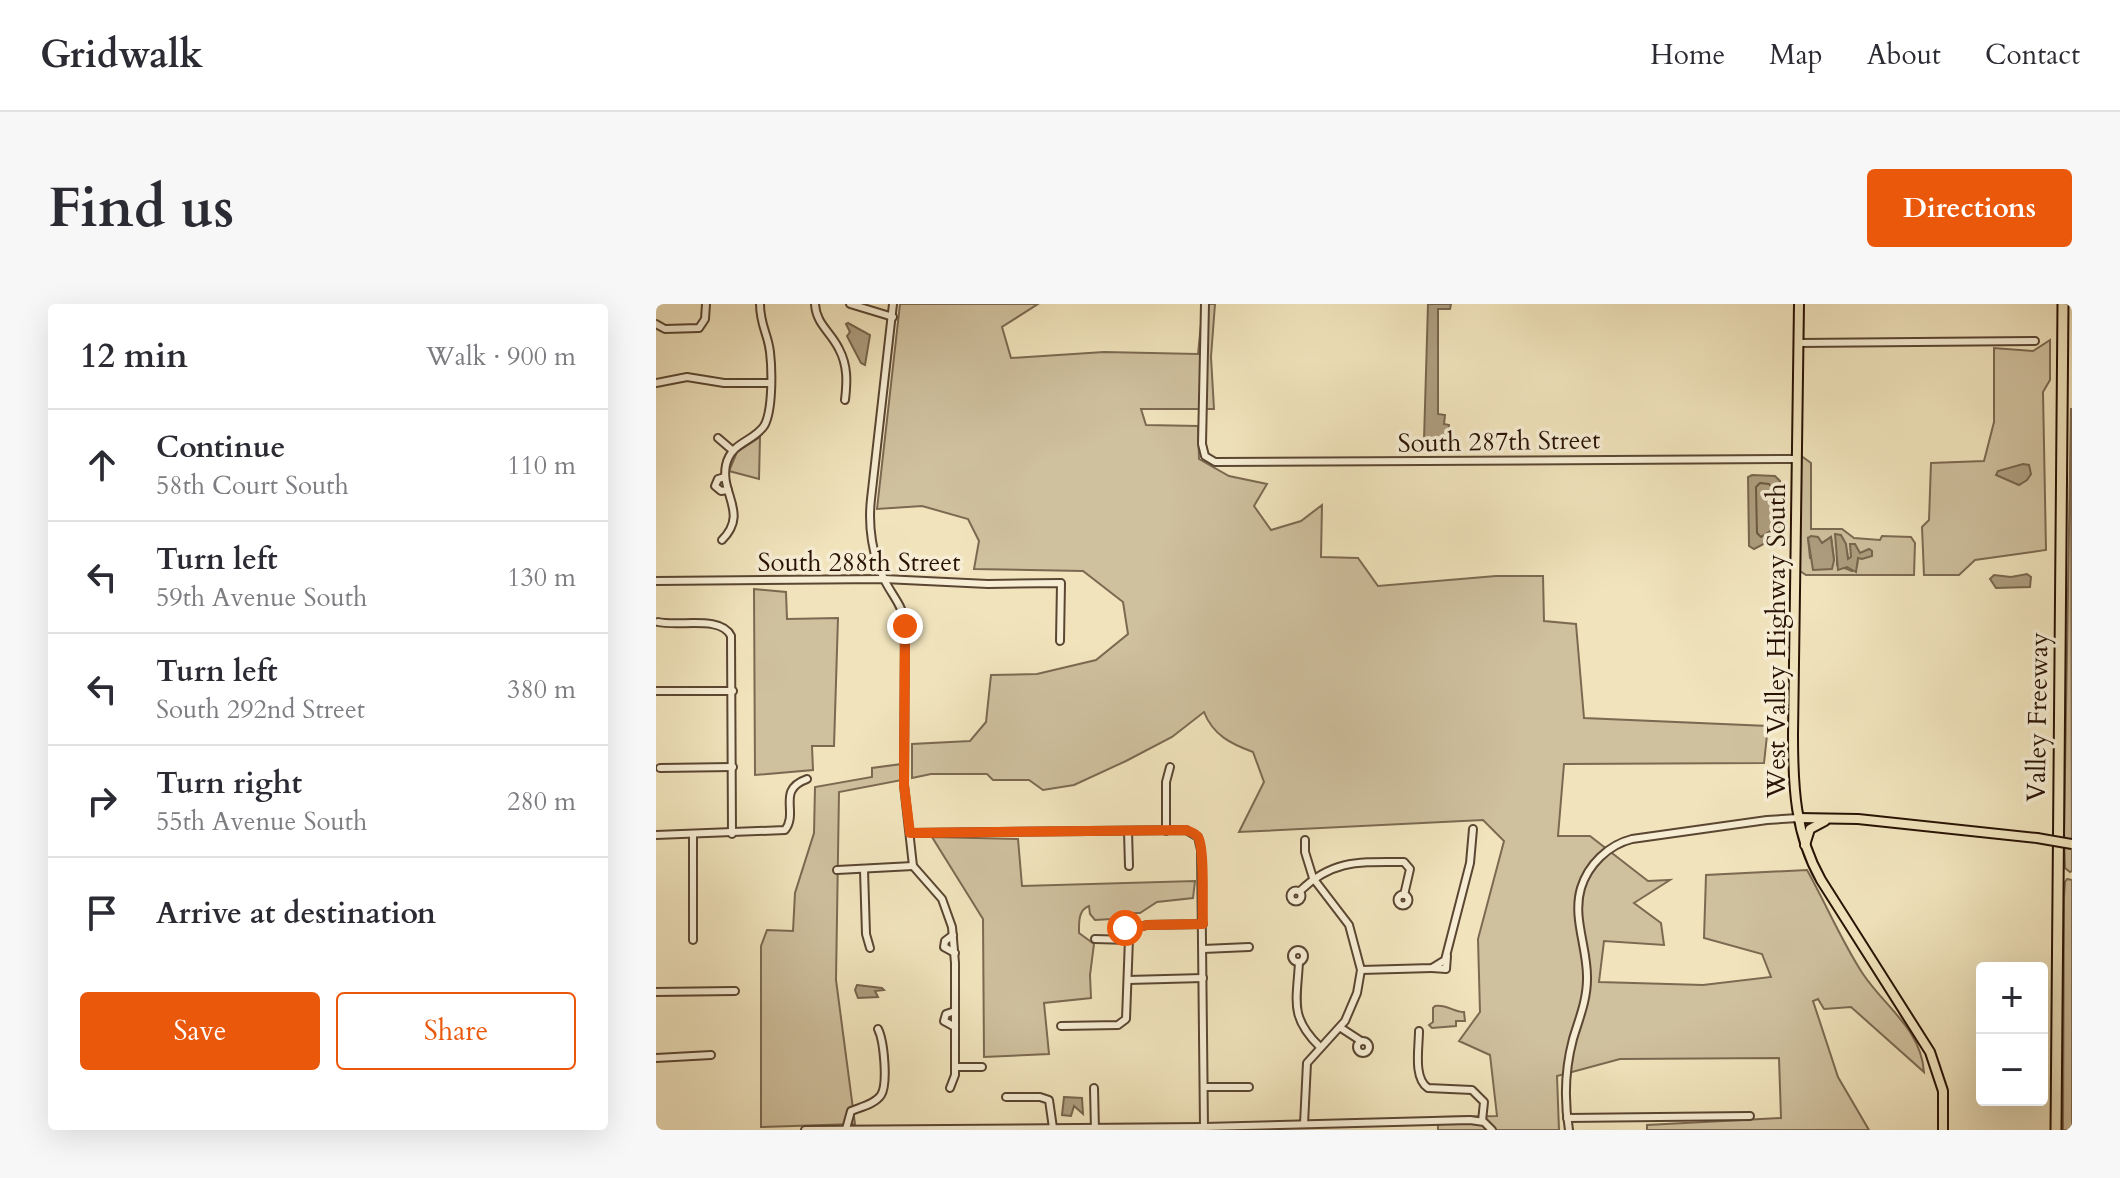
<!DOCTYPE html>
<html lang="en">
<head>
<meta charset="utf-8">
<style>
	body { margin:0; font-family:Cardo,serif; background:#f7f7f7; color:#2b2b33 }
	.controls { position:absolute; right:24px; bottom:24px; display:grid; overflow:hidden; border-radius:8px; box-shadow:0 8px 32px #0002 }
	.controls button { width:72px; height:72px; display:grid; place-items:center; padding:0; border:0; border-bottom:2px solid #e1e1e2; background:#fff; color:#2b2b33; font:40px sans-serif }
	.stop { position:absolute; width:24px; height:24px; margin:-18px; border:6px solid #ea580c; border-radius:50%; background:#fff }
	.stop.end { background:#ea580c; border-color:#fff; box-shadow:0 2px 8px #0008 }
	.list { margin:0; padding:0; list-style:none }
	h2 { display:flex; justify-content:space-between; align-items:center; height:104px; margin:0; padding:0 32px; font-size:34px }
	h2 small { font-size:26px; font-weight:400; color:#7c7c81 }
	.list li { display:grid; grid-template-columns:52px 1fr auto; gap:24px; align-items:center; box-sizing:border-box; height:112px; padding:0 32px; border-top:2px solid #e1e1e2 }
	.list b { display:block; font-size:30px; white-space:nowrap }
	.list p { margin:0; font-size:26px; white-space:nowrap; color:#7c7c81 }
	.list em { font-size:26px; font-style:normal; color:#7c7c81 }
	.actions { display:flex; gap:16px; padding:24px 32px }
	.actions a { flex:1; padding:18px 0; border:2px solid #ea580c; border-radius:8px; text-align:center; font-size:28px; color:#ea580c }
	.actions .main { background:#ea580c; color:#fff }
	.icon { flex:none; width:44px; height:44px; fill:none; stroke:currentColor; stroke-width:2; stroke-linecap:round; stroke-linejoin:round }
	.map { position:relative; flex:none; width:1416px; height:826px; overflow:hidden; border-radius:8px }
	header { display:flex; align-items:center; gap:48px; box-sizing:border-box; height:112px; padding:0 40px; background:#fff; border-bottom:2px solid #e1e1e2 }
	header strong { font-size:38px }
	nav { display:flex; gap:44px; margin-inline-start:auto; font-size:28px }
	.intro { display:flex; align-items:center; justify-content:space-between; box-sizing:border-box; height:192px; padding:0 48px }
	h1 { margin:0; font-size:56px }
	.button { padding:20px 36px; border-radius:8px; background:#ea580c; color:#fff; font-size:28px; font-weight:700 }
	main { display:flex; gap:48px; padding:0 48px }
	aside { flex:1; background:#fff; border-radius:8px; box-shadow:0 8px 32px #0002 }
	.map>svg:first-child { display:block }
</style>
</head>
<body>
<header>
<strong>Gridwalk</strong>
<nav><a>Home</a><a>Map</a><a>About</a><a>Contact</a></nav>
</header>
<div class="intro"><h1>Find us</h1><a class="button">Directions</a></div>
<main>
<aside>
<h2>12 min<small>Walk · 900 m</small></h2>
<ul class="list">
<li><svg class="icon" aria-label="ahead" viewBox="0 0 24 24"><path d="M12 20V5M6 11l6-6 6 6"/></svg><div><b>Continue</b><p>58th Court South</p></div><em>110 m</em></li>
<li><svg class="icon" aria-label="left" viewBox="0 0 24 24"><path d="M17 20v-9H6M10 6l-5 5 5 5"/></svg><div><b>Turn left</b><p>59th Avenue South</p></div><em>130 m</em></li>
<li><svg class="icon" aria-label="left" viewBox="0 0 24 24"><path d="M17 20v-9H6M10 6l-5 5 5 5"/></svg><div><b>Turn left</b><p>South 292nd Street</p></div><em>380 m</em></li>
<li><svg class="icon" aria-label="right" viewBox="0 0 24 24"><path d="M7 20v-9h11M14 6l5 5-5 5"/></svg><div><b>Turn right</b><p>55th Avenue South</p></div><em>280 m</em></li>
<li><svg class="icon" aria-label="arrive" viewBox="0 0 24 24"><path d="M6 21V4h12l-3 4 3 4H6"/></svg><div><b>Arrive at destination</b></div></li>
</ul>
<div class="actions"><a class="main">Save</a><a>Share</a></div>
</aside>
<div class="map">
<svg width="1416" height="826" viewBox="0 0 1416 826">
	<rect width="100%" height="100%" fill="#f1e4bd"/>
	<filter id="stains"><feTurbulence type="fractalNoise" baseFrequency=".0025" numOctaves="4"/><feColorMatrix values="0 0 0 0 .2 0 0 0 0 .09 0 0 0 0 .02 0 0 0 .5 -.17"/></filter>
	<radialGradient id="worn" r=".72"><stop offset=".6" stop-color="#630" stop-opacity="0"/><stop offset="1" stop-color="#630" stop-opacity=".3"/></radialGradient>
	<g fill="#cfc09e" stroke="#7c6951" stroke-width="2" fill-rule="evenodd">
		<path d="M244 0H382L346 23 355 54 448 48 542 50 547 0H559L555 53 558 105H485L490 121 542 122 543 155 573 172 611 180 598 202 615 226 645 217 666 201 665 253 702 254 722 282 840 272H887L888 317 920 320 928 414 1112 422 1108 459 908 460 902 532H934L992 577 1014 576 978 599 1005 619 1008 641 948 637 943 678 1047 681 1115 673 1106 650 1048 634 1050 571 1151 566C1170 600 1186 638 1207 670 1229 703 1265 725 1268 768L1195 703 1168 705 1162 695 1157 697 1182 773 1213 826H991V821L1125 814 1123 754 964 755 901 772 903 826H782V813L841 812 834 751 803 737 824 708 822 635 848 537 827 516 583 528 608 478 597 448C575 440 557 431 548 408L516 433 470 457 418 481 387 486 373 476H337L331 470H275L256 474V440L314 437 330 418 335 371 381 370 440 356 472 330 467 298 427 267 318 265 323 237 312 215 266 202 221 205Z"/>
		<polygon points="1394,36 1394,76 1387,88 1390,246 1319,256 1303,271 1268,271 1266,223 1273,216 1275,159 1328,157 1338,118 1338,44 1377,47"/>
		<polygon points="1415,104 1416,567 1414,568 1409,564 1408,529"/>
		<polygon points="104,133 103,175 73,167 81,148"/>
		<path d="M1144 151 1155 159V225H1186L1198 234 1224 236 1226 232 1255 233 1259 239 1258 271H1150L1141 265ZM1175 233 1178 256 1154 254 1152 234 1166 239ZM1181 240 1191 248 1192 255 1209 249 1202 253 1201 262 1196 267 1181 261Z"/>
		<polygon points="98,285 130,288 131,315 182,314 178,442 156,442 157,466 99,471"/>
		<polygon points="246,460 246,476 183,488 180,676 199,820 105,823 105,642 111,626 137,627 139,589 158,529 159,483 216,473 216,464"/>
		<path d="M276 533 362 535 366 582 539 577 537 594 501 598 484 609H476L473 614 439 616 434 610 433 602C422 606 423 619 423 629L438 640 434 671 435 694 388 699 393 750 328 753 327 615Z"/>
		<polygon points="1411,575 1416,576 1416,826 1407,826 1408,594 1409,578"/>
		<path d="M779 702C791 700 797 708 808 708L809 717H800V722L776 724 773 721 777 718V704Z"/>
	</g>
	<g fill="#ad9d7e" stroke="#78654d" stroke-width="2">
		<polygon points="772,0 795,0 794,5 782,5 782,110 789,111 788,120 793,121 792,141 773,141 768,136"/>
		<polygon points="192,19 214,31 209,61 205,59 191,32 194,28 190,20"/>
		<polygon points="1367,160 1373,161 1375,170 1371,176 1363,181 1340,171 1342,167"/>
		<polygon points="1096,171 1119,172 1124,177 1124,229 1121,233 1098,245 1093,242 1092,173"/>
		<polygon points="1179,230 1185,231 1190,240 1192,255 1195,253 1194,240 1199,240 1204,249 1213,245 1216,247 1216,252 1206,255 1202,254 1200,268 1191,263 1182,266"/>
		<polygon points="1155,232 1162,233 1166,239 1175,233 1178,256 1176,265 1157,266 1152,234"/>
		<polygon points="1371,270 1375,273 1374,283 1340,284 1334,275 1338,271 1355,273"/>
		<polygon points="201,681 226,684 228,686 219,687 222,693 202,694 199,686"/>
		<polygon points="408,793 426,794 427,810 418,802 415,812 406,811"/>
	</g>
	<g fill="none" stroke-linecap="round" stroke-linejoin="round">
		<polygon stroke="#6a5841" stroke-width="2" points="1104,179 1113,180 1116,184 1116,226 1105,233 1101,229 1100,183"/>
		<g stroke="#5a4632" stroke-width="10">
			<g id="minor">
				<path d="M159 0C160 20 175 28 183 45 192 62 191 78 189 96"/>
				<polyline points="194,0 237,13"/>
				<path d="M237 0 215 195C212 222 216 252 229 277 236 291 246 301 249 317L248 481 257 562 286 595 296 623 299 659V771L294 784"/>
				<polyline points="549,0 546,140 549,152 559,158 1140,155"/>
				<polyline points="0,20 9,25 43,24 49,15 50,0"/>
				<polyline points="1142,39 1379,37"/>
				<polyline points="0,79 31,73 68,79 114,79"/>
				<polyline points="62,134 76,146"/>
				<polyline points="69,173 62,175 59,182 65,187 72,186"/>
				<path d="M66 236C93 209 64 190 70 161 75 138 97 138 108 122 117 107 116 65 114 48 112 30 104 21 104 0"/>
				<polyline points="0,277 228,275 332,280 405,279 404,337"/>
				<path d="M2 318C23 323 65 311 75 332L76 530"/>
				<polyline points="0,387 77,387"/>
				<polyline points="4,464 77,463"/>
				<polyline points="472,527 473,562"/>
				<polyline points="510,527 510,478 514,463"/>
				<polyline points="254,529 530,526 542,533 545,546 548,823"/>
				<path d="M0 531 129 526C143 508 120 486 151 475"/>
				<polyline points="181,566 257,562"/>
				<polyline points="208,566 210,630 214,644"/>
				<circle cx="640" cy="592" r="5.5"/>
				<path d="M644 587C677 555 704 558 748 558L754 565 748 591"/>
				<circle cx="747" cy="596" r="5.5"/>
				<circle cx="474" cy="627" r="6"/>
				<polyline points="479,624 491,621 547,620"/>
				<polyline points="297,631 289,637 288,643 299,649"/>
				<polyline points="439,635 473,636"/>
				<polyline points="37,636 37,531"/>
				<polyline points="547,645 593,643"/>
				<circle cx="642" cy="652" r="6"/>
				<path d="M643 658C641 697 633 713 664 743"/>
				<polyline points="776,664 790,665 791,652"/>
				<polyline points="705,666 776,664 789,656 814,559 817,525"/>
				<polyline points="472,676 547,674"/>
				<polyline points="0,688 79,687"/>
				<polyline points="405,722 462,721 470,715 473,634"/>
				<polyline points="299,723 288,717 290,710 299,707"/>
				<polyline points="685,724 705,737"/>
				<path d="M763 727C763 744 757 774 772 784L816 786 828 798 826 817"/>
				<circle cx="707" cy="743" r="6"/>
				<polyline points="0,754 55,751"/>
				<polyline points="299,763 326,763"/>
				<polyline points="548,783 593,783"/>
				<polyline points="438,784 439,826"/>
				<polyline points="350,793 384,793 393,796 397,824"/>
				<polyline points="911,814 1094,812"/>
				<polyline points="648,820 651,759 689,717 701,689 705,666 693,621 657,574 649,548 649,536"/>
				<path d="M190 825 195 807C205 803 219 800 225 791 232 780 228 737 222 725"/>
				<polyline points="149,826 548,823 814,816 828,818 836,826"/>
				<path d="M913 826C908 796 909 765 917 735 923 715 931 696 931 675 932 645 916 614 925 584 932 561 952 541 976 535L1111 516 1142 514"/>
			</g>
		</g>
		<g stroke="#281204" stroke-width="12">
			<g id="major">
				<path d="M1143 0 1137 431C1137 483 1139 530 1165 576L1274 748 1287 787V826"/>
				<polyline points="1142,514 1202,515 1381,534"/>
				<polyline points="1149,541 1154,525 1169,517"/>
			</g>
		</g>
		<g stroke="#281204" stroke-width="13">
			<polyline id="highway" points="1400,826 1407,0"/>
		</g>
		<use href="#minor" stroke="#f6edd4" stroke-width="6"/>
		<use href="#major" stroke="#f1e4bd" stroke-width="8"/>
		<use href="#highway" stroke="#f1e4bd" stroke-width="9"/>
		<g stroke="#281204" stroke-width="12" stroke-linecap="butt">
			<polyline id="major-bridge" points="1381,534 1416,540"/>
		</g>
		<use href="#major-bridge" stroke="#f1e4bd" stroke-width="8"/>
	</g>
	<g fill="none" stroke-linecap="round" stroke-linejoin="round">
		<path stroke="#ea580c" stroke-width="10" d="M249 322 248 481 254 529 530 526C535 528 539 529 542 533 549 543 546 605 547 620L491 621 479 624 475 621 469 624"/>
	</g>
	<g text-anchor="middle" stroke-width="7" stroke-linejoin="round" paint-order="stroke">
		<g font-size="26" fill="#281204" stroke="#f6edd4">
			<text transform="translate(843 137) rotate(-1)" y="9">South 287th Street</text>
			<text x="203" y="267">South 288th Street</text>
			<text transform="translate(1120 337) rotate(-90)" y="9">West Valley Highway South</text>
			<text transform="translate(1381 413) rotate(-89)" y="9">Valley Freeway</text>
		</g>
	</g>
	<rect width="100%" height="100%" filter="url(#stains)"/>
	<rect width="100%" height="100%" fill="url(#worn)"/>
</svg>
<div class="controls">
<button>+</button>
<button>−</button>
</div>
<div class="stop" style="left:469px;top:624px"></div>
<div class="stop end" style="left:249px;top:322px"></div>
</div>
</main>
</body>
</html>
